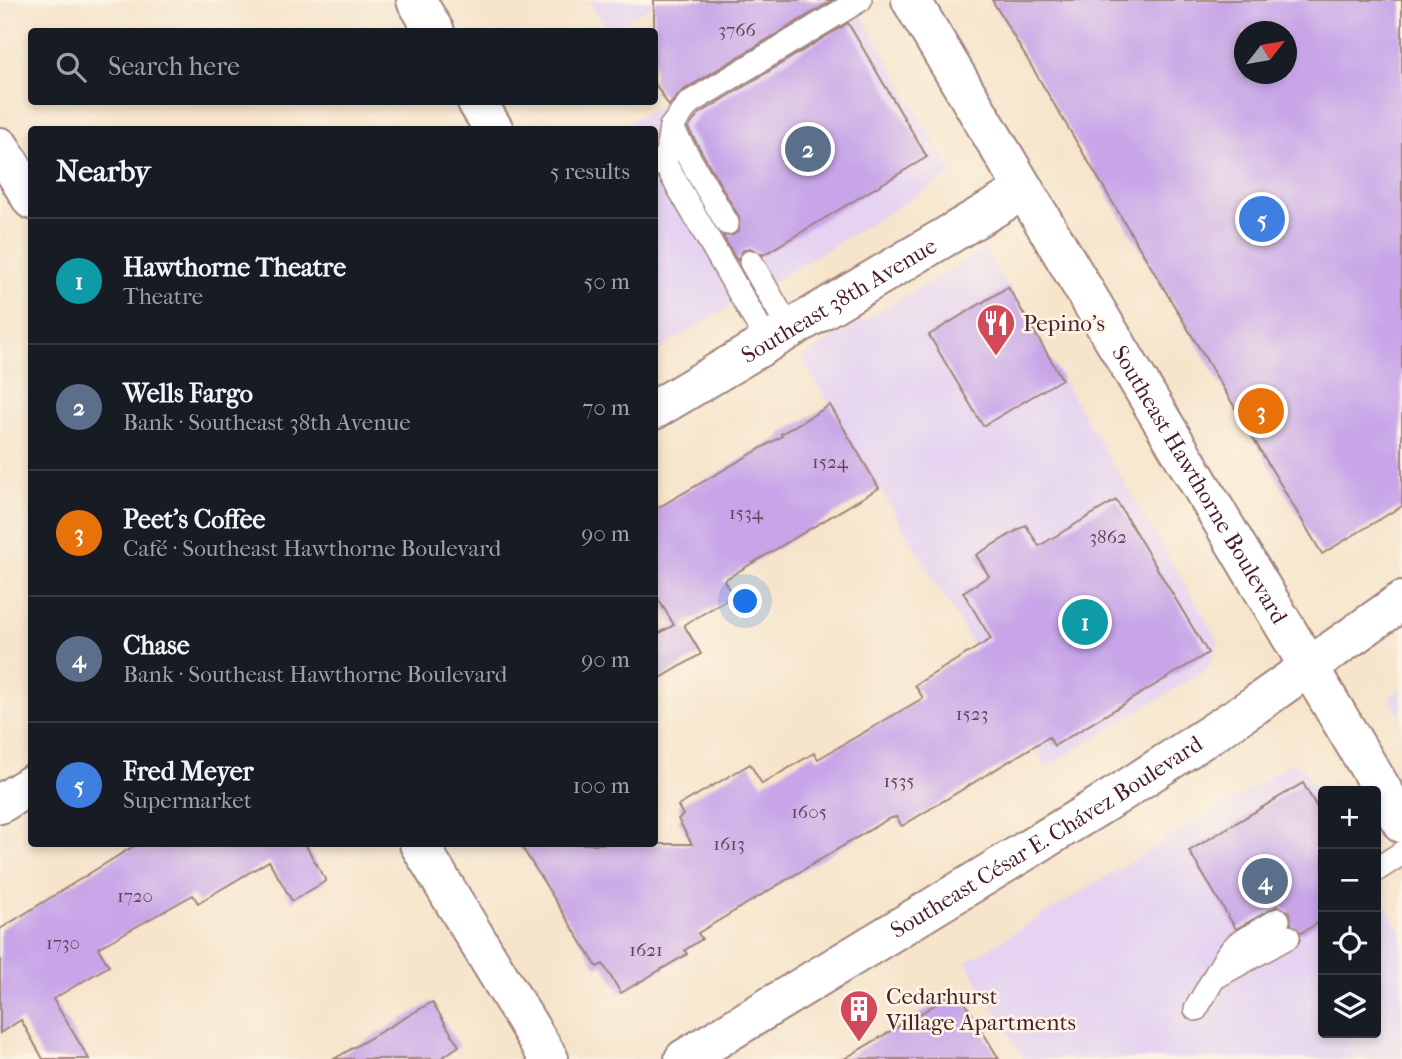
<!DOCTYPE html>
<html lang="en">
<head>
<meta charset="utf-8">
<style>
	body { margin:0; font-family:"IM FELL French Canon",serif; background:#20242c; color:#f1f3f6 }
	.controls { position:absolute; right:21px; bottom:21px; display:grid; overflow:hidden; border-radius:7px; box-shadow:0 4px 10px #0003 }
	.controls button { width:63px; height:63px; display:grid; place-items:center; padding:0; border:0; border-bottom:2px solid #363941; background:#171b24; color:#f1f3f6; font:35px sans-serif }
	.compass { position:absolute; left:1234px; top:21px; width:63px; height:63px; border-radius:50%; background:#171b24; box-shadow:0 4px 10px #0003; rotate:59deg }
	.you { position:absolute; left:746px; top:602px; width:24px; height:24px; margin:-18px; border:5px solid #fff; border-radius:50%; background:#1a73e8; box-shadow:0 0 0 10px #1a73e833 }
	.badge { display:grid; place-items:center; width:46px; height:46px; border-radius:50%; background:#7c3aed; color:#fff; font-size:23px; font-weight:700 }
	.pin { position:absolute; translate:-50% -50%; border:4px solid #fff; box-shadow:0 2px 7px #0006 }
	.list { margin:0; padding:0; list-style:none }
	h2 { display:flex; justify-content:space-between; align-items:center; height:91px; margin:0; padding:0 28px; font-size:30px }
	h2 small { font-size:23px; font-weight:400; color:#9ea1a6 }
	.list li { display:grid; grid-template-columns:46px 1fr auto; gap:21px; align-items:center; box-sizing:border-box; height:126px; padding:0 28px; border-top:2px solid #363941 }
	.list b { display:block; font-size:26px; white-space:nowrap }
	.list p { margin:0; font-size:23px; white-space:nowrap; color:#9ea1a6 }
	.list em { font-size:23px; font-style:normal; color:#9ea1a6 }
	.icon { flex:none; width:38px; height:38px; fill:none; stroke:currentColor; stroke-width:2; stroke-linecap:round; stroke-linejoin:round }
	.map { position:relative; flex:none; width:1402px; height:1059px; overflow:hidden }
	.search { position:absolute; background:#171b24; box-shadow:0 4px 10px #0003; left:28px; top:28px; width:630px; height:77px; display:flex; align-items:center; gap:18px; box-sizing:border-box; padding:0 24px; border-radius:7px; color:#9ea1a6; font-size:26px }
	.panel { position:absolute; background:#171b24; box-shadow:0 4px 10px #0003; left:28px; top:126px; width:630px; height:721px; border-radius:7px }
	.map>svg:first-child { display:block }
</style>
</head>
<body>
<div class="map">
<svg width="1402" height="1059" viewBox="0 0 1402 1059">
	<rect width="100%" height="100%" fill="#fcf5e5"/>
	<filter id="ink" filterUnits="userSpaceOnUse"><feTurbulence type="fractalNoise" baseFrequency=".0143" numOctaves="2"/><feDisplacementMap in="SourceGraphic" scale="14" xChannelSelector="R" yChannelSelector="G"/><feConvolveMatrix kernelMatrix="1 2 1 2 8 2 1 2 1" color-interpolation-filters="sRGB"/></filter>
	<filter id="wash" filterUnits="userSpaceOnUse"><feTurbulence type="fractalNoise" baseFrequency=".00686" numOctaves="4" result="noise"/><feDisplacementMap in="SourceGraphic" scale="28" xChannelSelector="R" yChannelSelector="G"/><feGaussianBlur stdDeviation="1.57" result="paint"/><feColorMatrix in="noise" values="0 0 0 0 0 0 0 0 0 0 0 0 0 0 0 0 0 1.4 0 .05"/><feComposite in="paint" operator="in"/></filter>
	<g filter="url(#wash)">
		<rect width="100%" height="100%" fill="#f6e4cb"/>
		<g fill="#e5d3f1">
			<polygon points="588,0 660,0 608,32"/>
			<polygon points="662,0 853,0 953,174 655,352 654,130 617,130 708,76"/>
			<polygon points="985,249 1219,642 1208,669 1046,767 801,357"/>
			<polygon points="1402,688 1402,719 1389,697"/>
			<polygon points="1292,763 1302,766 1323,802 1323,1033 1376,1033 1376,889 1402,933 1402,1059 1024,1059 966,962"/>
		</g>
		<g id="blocks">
			<g fill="#c7a5e8" fill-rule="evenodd">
				<polygon points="654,0 833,0 682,91 669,106 654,82"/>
				<path d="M992 0H1402V506L1322 554ZM1244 32H1286V74H1244Z"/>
				<polygon points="848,23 927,157 763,255 750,248 743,250 737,261 723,236 733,235 739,230 739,217 688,128 699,114"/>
				<polygon points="1008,287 1062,379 983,426 929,335"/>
				<polygon points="830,405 879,488 724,580 733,596 684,625 701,654 654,682 654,636 674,625 654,592 654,510 782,436 781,434"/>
				<polygon points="1116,500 1208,653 1054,746 1049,737 902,826 896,817 888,819 698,933 702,939 685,950 687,954 621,993 603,964 597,967 520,844 692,844 678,819 683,815 678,806 750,764 762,784 814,753 818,759 923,698 915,685 991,639 963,592 989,576 976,555 1026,525 1039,546"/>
				<polygon points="1303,783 1323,818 1323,920 1301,933 1291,924 1290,912 1277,906 1236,929 1189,851"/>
				<polygon points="137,844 305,844 326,881 292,901 269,861 198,903 193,895 98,948 109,966 53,999 89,1059 43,1059 21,1020 0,1033 0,929"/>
				<polygon points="958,991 999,1059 844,1059"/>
				<polygon points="432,1002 459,1046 440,1059 334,1059"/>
			</g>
		</g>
	</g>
	<g filter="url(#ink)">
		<use href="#blocks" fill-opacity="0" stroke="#a0827b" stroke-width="2"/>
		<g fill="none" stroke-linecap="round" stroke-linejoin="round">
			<g stroke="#a0827b" stroke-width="26">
				<g id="lane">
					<polyline points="671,127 727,223"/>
					<polyline points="654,163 665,164 768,342"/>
					<polyline points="665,164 671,127 689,103 860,0"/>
					<polyline points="751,262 790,330"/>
					<polyline points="1376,870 1402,853"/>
					<polyline points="1214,978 1288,937"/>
					<polyline points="1196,1009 1227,955 1237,944 1278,920"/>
				</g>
			</g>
			<g stroke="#a0827b" stroke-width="42">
				<g id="street">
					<polyline points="416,0 435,32"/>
					<polyline points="477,102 494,130"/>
					<polyline points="0,147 32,200"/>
					<path id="s1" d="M654 410 1024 190"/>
					<polyline points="0,804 32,784"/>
					<polyline points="419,844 549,1059"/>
				</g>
			</g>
			<g stroke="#a0827b" stroke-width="42">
				<g id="secondary">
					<path id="s2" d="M911 0 1402 823"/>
				</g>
			</g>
			<g stroke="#a0827b" stroke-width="42">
				<g id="primary">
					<path id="s3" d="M684 1059 1117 795 1255 705 1402 601"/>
				</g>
			</g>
			<use href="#lane" stroke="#fff" stroke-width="23"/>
			<use href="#street" stroke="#fff" stroke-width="38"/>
			<use href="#secondary" stroke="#fff" stroke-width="38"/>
			<use href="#primary" stroke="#fff" stroke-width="38"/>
		</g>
	</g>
	<defs>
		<g id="restaurant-pin" transform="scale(2.0125)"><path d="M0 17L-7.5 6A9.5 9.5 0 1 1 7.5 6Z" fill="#d1495b" stroke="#fcf5e5"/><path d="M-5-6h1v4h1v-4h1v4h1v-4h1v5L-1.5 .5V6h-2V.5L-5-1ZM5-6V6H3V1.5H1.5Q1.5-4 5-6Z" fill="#fff"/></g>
		<g id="building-pin" transform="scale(2.0125)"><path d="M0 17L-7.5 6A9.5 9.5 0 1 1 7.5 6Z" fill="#d1495b" stroke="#fcf5e5"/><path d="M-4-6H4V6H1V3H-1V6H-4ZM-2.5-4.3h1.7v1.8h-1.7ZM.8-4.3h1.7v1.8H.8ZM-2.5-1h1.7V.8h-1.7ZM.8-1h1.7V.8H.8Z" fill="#fff"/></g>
	</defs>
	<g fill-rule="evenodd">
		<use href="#restaurant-pin" x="996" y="323"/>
		<use href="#building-pin" x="859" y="1009"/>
	</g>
	<g text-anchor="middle" stroke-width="5" stroke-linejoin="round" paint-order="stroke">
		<g font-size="19" fill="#69405a">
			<text x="737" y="36">3766</text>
			<text x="830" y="468">1524</text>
			<text x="746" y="519">1534</text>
			<text x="1108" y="543">3862</text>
			<text x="972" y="720">1523</text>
			<text x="899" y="787">1535</text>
			<text x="809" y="818">1605</text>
			<text x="729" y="850">1613</text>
			<text x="135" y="902">1720</text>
			<text x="63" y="949">1730</text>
			<text x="646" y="956">1621</text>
		</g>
		<g font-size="23" fill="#4a1f2b" stroke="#fcf5e5">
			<text dy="8" stroke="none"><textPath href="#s1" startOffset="215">Southeast 38th Avenue</textPath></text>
			<text dy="8" stroke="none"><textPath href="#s2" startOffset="564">Southeast Hawthorne Boulevard</textPath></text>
			<text dy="8" stroke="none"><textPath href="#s3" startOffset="425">Southeast César E. Chávez Boulevard</textPath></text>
		</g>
		<g font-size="23" fill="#4a1f2b" stroke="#fcf5e5" text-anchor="start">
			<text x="1023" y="331">Pepino's</text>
			<text x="886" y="1004">Cedarhurst<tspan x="886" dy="26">Village Apartments</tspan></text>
		</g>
	</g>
</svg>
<div class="controls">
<button>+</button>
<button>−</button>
<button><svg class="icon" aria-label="locate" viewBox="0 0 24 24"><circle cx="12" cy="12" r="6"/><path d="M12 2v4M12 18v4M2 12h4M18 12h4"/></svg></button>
<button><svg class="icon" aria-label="layers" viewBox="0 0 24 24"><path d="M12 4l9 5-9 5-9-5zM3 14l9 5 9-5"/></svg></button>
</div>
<svg class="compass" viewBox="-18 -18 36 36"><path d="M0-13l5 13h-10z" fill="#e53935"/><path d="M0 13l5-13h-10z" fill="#9ea1a6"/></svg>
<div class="you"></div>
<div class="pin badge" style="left:1085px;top:622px;background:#0f9aa8">1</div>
<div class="pin badge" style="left:808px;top:149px;background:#5c6f8a">2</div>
<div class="pin badge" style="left:1261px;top:411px;background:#e8710a">3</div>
<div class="pin badge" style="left:1265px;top:881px;background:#5c6f8a">4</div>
<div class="pin badge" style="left:1262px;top:219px;background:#3f7fe0">5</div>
<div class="search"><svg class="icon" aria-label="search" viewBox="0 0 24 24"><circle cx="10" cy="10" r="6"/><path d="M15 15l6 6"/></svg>Search here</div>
<section class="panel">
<h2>Nearby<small>5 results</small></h2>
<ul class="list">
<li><span class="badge" style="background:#0f9aa8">1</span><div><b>Hawthorne Theatre</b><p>Theatre</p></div><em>50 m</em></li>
<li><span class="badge" style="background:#5c6f8a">2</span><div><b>Wells Fargo</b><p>Bank · Southeast 38th Avenue</p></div><em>70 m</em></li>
<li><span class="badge" style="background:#e8710a">3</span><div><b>Peet's Coffee</b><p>Café · Southeast Hawthorne Boulevard</p></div><em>90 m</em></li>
<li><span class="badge" style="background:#5c6f8a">4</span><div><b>Chase</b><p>Bank · Southeast Hawthorne Boulevard</p></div><em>90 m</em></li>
<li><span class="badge" style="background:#3f7fe0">5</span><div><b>Fred Meyer</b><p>Supermarket</p></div><em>100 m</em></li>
</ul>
</section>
</div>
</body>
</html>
